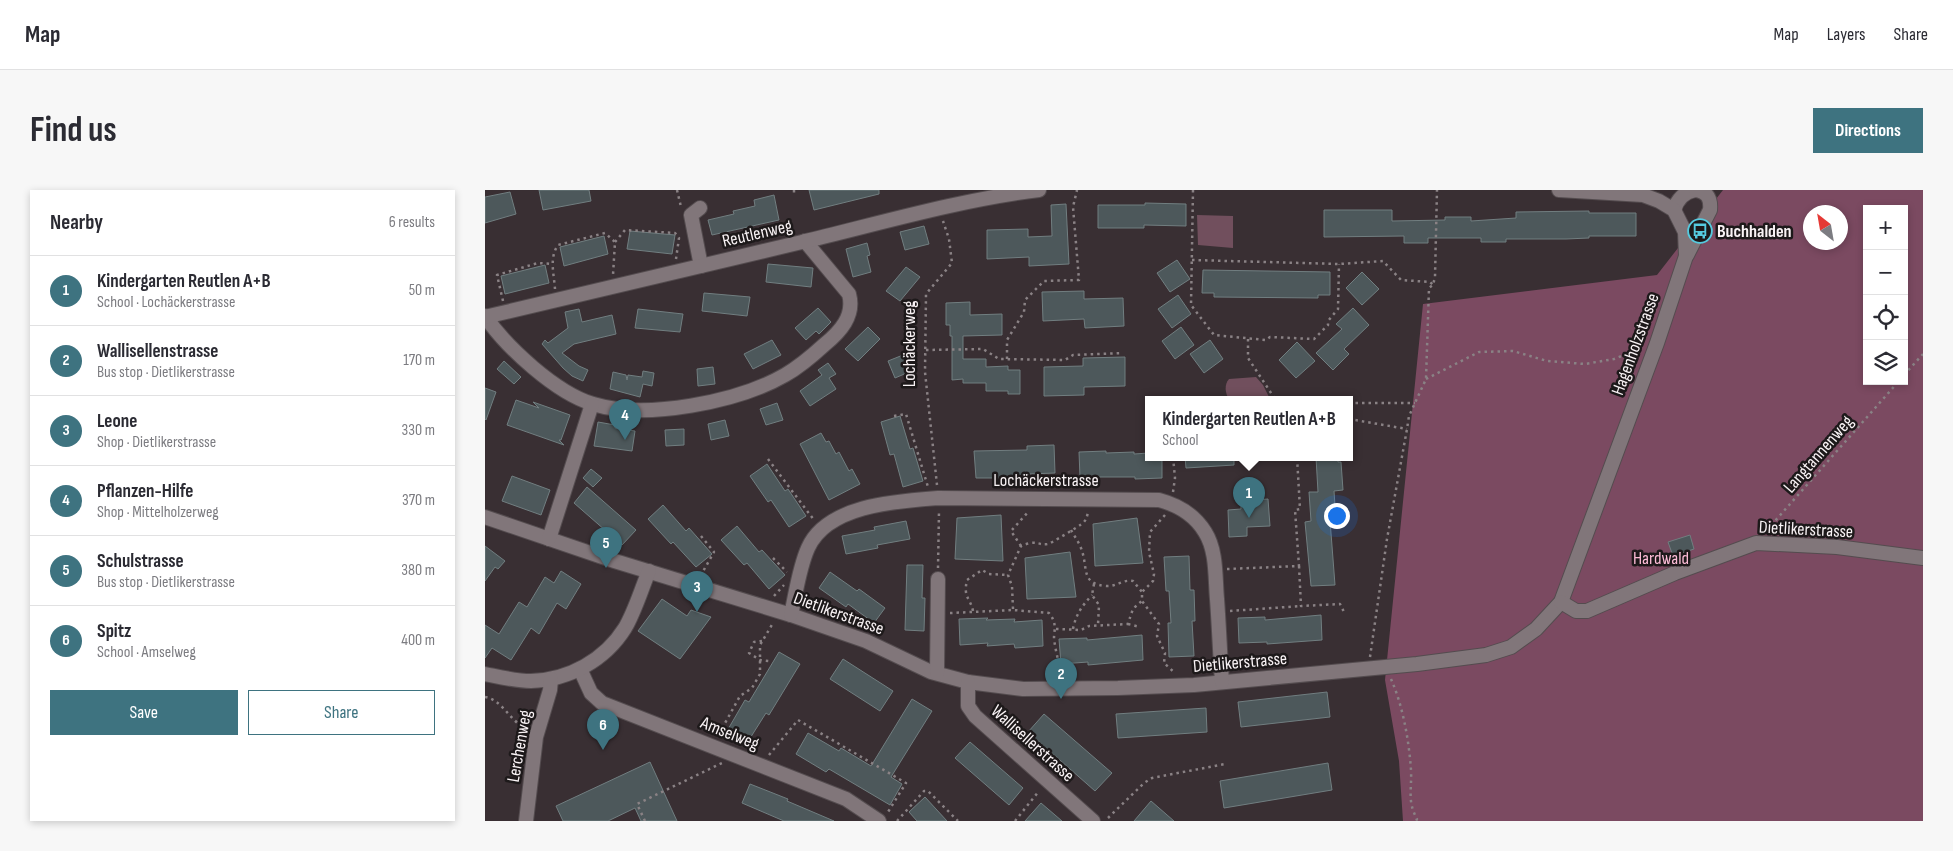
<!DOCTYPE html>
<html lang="en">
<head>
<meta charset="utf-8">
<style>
	body { margin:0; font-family:"Sofia Sans Condensed",sans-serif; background:#f7f7f7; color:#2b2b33 }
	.controls { position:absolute; right:15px; top:15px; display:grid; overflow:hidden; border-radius:0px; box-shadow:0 2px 8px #0003 }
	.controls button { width:45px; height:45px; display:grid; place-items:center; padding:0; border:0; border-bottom:1px solid #e1e1e2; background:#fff; color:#2b2b33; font:25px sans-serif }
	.compass { position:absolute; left:1318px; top:15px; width:45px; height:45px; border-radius:50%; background:#fff; box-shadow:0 2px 8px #0003; rotate:329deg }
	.you { position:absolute; left:851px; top:325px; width:18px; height:18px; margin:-12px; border:4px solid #fff; border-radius:50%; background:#1a73e8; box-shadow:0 0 0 8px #1a73e833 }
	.badge { display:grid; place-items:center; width:32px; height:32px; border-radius:50%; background:#3e7380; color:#fff; font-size:16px; font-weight:700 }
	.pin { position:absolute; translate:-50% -41px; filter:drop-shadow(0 1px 2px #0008) }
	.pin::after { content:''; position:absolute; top:26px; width:18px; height:15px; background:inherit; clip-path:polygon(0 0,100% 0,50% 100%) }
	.popup { position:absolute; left:660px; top:206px; width:208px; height:65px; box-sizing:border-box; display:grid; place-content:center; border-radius:0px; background:#fff; filter:drop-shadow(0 1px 4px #0005); font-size:16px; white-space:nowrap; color:#7c7c81 }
	.popup b { font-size:19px; color:#2b2b33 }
	.popup::after { content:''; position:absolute; left:50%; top:100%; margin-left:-10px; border:10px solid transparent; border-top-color:#fff }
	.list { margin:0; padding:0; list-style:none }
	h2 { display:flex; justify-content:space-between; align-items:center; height:65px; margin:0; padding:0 20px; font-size:21px }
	h2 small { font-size:16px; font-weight:400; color:#7c7c81 }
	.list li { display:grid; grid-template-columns:32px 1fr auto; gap:15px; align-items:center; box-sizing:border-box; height:70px; padding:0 20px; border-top:1px solid #e1e1e2 }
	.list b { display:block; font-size:19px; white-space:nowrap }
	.list p { margin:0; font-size:16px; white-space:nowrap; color:#7c7c81 }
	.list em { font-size:16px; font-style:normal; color:#7c7c81 }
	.actions { display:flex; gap:10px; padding:15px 20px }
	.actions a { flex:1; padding:11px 0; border:1px solid #3e7380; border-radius:0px; text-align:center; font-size:18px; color:#3e7380 }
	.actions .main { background:#3e7380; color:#fff }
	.icon { flex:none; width:28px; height:28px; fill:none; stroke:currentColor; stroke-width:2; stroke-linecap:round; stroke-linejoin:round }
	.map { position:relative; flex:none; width:1438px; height:631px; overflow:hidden; border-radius:0px }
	header { display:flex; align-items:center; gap:30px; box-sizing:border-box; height:70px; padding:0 25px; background:#fff; border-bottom:1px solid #e1e1e2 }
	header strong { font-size:24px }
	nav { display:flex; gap:28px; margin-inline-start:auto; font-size:18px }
	.intro { display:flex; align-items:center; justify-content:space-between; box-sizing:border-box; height:120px; padding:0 30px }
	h1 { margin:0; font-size:35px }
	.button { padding:12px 22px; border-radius:0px; background:#3e7380; color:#fff; font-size:18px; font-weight:700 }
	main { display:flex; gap:30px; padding:0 30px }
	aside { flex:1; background:#fff; border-radius:0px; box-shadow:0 2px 8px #0003 }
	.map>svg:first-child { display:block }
</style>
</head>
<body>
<header>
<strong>Map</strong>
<nav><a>Map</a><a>Layers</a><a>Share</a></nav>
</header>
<div class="intro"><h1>Find us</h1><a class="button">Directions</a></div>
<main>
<aside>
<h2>Nearby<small>6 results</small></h2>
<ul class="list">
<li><span class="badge">1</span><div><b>Kindergarten Reutlen A+B</b><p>School · Lochäckerstrasse</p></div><em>50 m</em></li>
<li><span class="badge">2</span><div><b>Wallisellenstrasse</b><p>Bus stop · Dietlikerstrasse</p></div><em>170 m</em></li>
<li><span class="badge">3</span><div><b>Leone</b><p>Shop · Dietlikerstrasse</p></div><em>330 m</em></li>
<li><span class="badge">4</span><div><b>Pflanzen-Hilfe</b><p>Shop · Mittelholzerweg</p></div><em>370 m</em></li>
<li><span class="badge">5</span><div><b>Schulstrasse</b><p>Bus stop · Dietlikerstrasse</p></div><em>380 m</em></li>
<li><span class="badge">6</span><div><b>Spitz</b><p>School · Amselweg</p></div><em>400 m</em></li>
</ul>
<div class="actions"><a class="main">Save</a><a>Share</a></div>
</aside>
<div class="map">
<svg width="1438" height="631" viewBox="0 0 1438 631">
	<rect width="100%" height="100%" fill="#392f33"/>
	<g fill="#714f5d">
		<polygon points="712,25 748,26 748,58 713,55"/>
		<path d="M771 187 778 195 784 207 783 209H744C740 203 739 195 744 189Z"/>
	</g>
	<path fill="#7b4a61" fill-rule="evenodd" d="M1238 0H1438V631H918L914 571 900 490 938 114 1172 85ZM1382 19H1419V191H1382ZM1326 22H1356V52H1326Z"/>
	<g fill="#4d585b" stroke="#717e80">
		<polygon points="54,0 104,0 106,11 58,20"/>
		<polygon points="324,0 394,0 394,4 329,20"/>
		<polygon points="25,2 31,24 0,33 0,7"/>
		<polygon points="289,5 294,30 227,45 223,30 249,24 248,21 270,16 269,10"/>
		<polygon points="660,13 701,14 701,36 659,35 659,38 613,38 613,15 660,15"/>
		<polygon points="581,14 584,74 544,76 544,67 502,69 502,40 543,39 543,47 567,46 566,15"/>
		<polygon points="839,20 907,20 907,31 960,30 960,27 986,27 986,31 1031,28 1031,22 1104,21 1104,23 1151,23 1151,46 1104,46 1104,48 1081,49 1021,49 1021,52 996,52 996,48 943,48 943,53 919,53 919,46 839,47"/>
		<polygon points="439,36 444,54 420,60 415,42"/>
		<polygon points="145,41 190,45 187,64 142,59"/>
		<polygon points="119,46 123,64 79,76 75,57"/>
		<polygon points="382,53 385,65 382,66 386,82 368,87 361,59"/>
		<polygon points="692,70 705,89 685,102 672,83"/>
		<polygon points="283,74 328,78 326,97 281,92"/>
		<polygon points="60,75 64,93 20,104 16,86"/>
		<polygon points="421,77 435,87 415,111 401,101"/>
		<polygon points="718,80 845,82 845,105 833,105 833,108 729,107 729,103 717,103"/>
		<polygon points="877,82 894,99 877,115 861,98"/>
		<polygon points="599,101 599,109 638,108 639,136 600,138 599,129 558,131 557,102"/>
		<polygon points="219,103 265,107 262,126 217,121"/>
		<polygon points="693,105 706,124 687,138 673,119"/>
		<polygon points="485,112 485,125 517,124 517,145 478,146 478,169 501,169 501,177 523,176 523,180 535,180 535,204 523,204 523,201 501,201 501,193 478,193 478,189 467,190 467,146 465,146 465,135 461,135 461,113"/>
		<polygon points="333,118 346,132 334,144 331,141 321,150 310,138"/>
		<polygon points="868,118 884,135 859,159 864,164 848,180 831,163 857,139 851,134"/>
		<polygon points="94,119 97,132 127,125 131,144 89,154 77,163 94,176 103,180 98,191 87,186 78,178 57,154 60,150 63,153 83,138 80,122"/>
		<polygon points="153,119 198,124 195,142 150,138"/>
		<polygon points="383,137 395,149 373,171 360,159"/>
		<polygon points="696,137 709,155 690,169 677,151"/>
		<polygon points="287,150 296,165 268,179 259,164"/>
		<polygon points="725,150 738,169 719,183 705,164"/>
		<polygon points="812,152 830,171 811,188 794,170"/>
		<polygon points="418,165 424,182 410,188 403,171"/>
		<polygon points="640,167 640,196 599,197 599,205 559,206 559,177 598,176 598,168"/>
		<polygon points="19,171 36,187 29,194 12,179"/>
		<polygon points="343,173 351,184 344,188 351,199 325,216 315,201 337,185 333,180"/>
		<polygon points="228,177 230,194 213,196 212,179"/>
		<polygon points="158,181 169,183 167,196 158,194 155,207 125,199 128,182 141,185 142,190 143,185 157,187"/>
		<polygon points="0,198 11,202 1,230 0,229"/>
		<polygon points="31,210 54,218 48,212 85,225 76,250 74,250 79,255 22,235"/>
		<polygon points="292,213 298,230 281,235 275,219"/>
		<polygon points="415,226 425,259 428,258 438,291 418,297 409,264 405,265 396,232"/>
		<polygon points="240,230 244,246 226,250 223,234"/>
		<polygon points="113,232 130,235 130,238 150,241 147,261 109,256"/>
		<polygon points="199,239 199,255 181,256 180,240"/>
		<polygon points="336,243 341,252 344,251 351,264 354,262 364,281 367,279 375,294 344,310 315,254"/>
		<polygon points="569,255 570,283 544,284 544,288 491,288 489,261 542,260 542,256"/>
		<polygon points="621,261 621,263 649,262 649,264 664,263 664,267 677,267 677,288 650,289 650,287 595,287 594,262"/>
		<polygon points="700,267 749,267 749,275 701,278"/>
		<polygon points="831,267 853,267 853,272 856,272 858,300 849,301 851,330 845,330 850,395 826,396 820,332 826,331 824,302 833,302"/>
		<polygon points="282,274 300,301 303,299 321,326 304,337 286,310 283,312 265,286"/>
		<polygon points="106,279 117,288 108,297 98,288"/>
		<polygon points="27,286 65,300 56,325 17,311"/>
		<polygon points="102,297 151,340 137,355 89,313"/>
		<polygon points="770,305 770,310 783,309 785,336 762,337 762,346 744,347 743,320 756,319 756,306"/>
		<polygon points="178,315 201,341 204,338 227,364 211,377 188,352 186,354 163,329"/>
		<polygon points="516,325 518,371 470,369 472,328"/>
		<polygon points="652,328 658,373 610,376 608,334"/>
		<polygon points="421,331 425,349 392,355 393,358 361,364 357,346 390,340 389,337"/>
		<polygon points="252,336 274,362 277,360 300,385 284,399 262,373 259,375 236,350"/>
		<polygon points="1205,345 1209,359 1188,366 1183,352"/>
		<polygon points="0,356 20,371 13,379 10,377 0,391"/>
		<polygon points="585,362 591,407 542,409 540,368"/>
		<polygon points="704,366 705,400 709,400 710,431 707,431 709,466 684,467 683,433 686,433 684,401 681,401 679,367"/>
		<polygon points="422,375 438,375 437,408 440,408 439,441 420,440"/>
		<polygon points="76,381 96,394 81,419 72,413 54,444 46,438 26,470 7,458 0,468 0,435 14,444 34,412 42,417 60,387 69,393"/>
		<polygon points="345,382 372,401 374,399 400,418 389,433 363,414 361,417 334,398"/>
		<polygon points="177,409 202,426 206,420 226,427 195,469 153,441"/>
		<polygon points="836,425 837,450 782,454 782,452 754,453 753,428 780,427 780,430"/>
		<polygon points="503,428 501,430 530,429 529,432 557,430 558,456 530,458 529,454 502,456 503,453 475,455 474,429"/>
		<polygon points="657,445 658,470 603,475 603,472 576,474 574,449 602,448 602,450"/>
		<polygon points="294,462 315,474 284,525 281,523 262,553 242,541 260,510 264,512"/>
		<polygon points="358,469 408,501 395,521 345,489"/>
		<polygon points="842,502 845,527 756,537 753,512"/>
		<polygon points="427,509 447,521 406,587 417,594 405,615 344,579 341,582 311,564 323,543 354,561 356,558 386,576"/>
		<polygon points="721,518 722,542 633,548 631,524"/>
		<polygon points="559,524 627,583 610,601 543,542"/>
		<polygon points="485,552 538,598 524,615 470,568"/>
		<polygon points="165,572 192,631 156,631 150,618 123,631 78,631 71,616"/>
		<polygon points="843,573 847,600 739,618 735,591"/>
		<polygon points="265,594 303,609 302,611 349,631 299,631 257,613"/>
		<polygon points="440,607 462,631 432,631 424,622"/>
		<polygon points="666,611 689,631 649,631"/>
		<polygon points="556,613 577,631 540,631"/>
	</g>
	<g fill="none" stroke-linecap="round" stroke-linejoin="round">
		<g stroke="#544c4f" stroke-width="16">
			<g id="minor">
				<polyline points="215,18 206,25 216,76"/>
				<path d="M1189 20C1192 10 1199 2 1210 0"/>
				<path d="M1202 65 1225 20C1226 9 1223 2 1211 0"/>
				<path d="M0 126C21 157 71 203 108 214 161 230 253 212 300 185 314 177 327 166 339 155 355 142 370 126 364 104L320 51"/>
				<path d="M0 127C106 102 212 77 317 52 396 33 474 10 554 0"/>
				<polyline points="0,327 123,369 306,425 381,451 446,482 483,492 538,499 633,498 709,495 932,474 1001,465 1026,457 1051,439 1076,412 1172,153 1201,66 1200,42 1189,20 1174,11 1158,5 1074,0"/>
				<polyline points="64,349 107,214"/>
				<polyline points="1076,412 1091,421 1102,421 1190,383 1271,353 1352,357 1438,368"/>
				<path d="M306 425C311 403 314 378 323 358 342 315 412 311 453 308L674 310C693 315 709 324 720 342 732 361 730 387 732 409 734 436 735 464 737 492"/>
				<polyline points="95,479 106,503 117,513 361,609 394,631"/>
				<polyline points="452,483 453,389"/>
				<path d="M0 484C15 487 31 491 46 491 84 490 120 470 140 438 150 421 156 400 164 381"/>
				<polyline points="483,492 483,516 490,526 608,631"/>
				<polyline points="41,631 51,547 65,500 66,489"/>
			</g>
		</g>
		<g stroke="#8a8285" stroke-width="2.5" stroke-dasharray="2.5 4" stroke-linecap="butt">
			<polyline points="192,0 196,17"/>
			<polyline points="309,0 309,4"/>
			<polyline points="708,0 706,115 729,145 781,150 785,147 829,149 843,135 843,131 853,119 854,74"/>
			<polyline points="130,52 140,40 190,43 194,48 191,69"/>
			<polyline points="707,70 854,74 898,71 916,90 945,92 948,95"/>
			<path d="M70 99C69 84 64 68 73 55L120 43 130 52 128 85"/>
			<polyline points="18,111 12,85 53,73 68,74"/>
			<polyline points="763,149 763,168 790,209"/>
			<polyline points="441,160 498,159 514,169 580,170 588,165 638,163"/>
			<polyline points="522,169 522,150 539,122 540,110 559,91 594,90 588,17 592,0"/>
			<polyline points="1419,185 1438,164"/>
			<polyline points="941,189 994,162 1028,161 1062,171 1100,174 1129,169 1157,158"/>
			<polyline points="864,213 930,213"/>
			<polyline points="409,226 421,224 443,297"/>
			<polyline points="864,229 922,239"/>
			<polyline points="283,269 329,330"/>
			<polyline points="452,295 440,182 441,104 467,73 464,49 458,31"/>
			<polyline points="688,302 690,288 688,267"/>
			<polyline points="680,325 665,342 664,362 669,384 668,391 657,402 657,411 674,434 672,446 680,463 679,473 690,483"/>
			<path d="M586 340C590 347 595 354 597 361 603 379 596 394 621 396 631 397 638 389 648 391L657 402"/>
			<polyline points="1282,340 1414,191"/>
			<polyline points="216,346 229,362 216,385"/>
			<polyline points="536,356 526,341 544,321"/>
			<polyline points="288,368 302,382"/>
			<polyline points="814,376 816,416 855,414 859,422"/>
			<polyline points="453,378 454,321"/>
			<polyline points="742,379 814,376 810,320 815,319 812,267"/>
			<polyline points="609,394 607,405 614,415 613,435"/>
			<polyline points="289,406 299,395"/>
			<path d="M528 419 527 396 523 385 536 356C552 349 554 356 563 354 565 354 596 335 598 333 601 330 602 327 603 322"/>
			<path d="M488 421C485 407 478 408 482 390L497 380 504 384 523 385"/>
			<polyline points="745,421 816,416"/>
			<path d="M465 423 528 420 564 423C571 432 570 437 569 447 569 452 573 472 575 476L590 483 592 486"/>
			<polyline points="643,434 655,437"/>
			<path d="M571 439 596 440 604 436 643 434C647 422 646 419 657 411"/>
			<path d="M588 439C591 424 597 416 607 405"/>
			<polyline points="277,451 269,452 264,463 275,470 284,471"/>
			<polyline points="885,467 902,349 922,239 924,226 941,189 944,98 948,95 950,87 952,0"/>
			<path d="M906 489C918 516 924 551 926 580 927 600 922 611 932 629L931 631"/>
			<path d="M0 507C18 510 25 532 42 539"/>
			<polyline points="234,544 255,506 267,498 275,484 275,455 288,433"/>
			<polyline points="284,565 313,530 421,593 403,622"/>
			<polyline points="623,628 659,593 667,588 740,574"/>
			<polyline points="160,631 152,614 237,573"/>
			<polyline points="412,631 439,601 443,601 473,631"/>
			<polyline points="530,631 554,601"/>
		</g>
		<use href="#minor" stroke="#81767a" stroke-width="14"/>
	</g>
	<defs>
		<g id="bus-ring" transform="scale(1.25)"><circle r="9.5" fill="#1d191a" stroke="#55cadf" stroke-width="1.5"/><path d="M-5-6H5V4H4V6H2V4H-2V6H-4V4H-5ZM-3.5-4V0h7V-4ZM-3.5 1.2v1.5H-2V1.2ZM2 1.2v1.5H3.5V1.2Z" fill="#55cadf"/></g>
	</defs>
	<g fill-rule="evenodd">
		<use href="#bus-ring" x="1215" y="41"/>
	</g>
	<g text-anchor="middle" stroke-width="5" stroke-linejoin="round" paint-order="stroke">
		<g font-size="18" font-weight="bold" fill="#f9f3f5" stroke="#1d191a" text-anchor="start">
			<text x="1232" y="47">Buchhalden</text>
		</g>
		<g font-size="18" fill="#f9f3f5" stroke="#1d191a">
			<text transform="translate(272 43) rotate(-13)" y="6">Reutlenweg</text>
			<text transform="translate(424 154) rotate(-90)" y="6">Lochäckerweg</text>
			<text transform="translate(1150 154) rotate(-70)" y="6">Hagenholzstrasse</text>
			<text transform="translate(1333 264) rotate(-49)" y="6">Langtannenweg</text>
			<text x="561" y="296">Lochäckerstrasse</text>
			<text transform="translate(1321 339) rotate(3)" y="6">Dietlikerstrasse</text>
			<text transform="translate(354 423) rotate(20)" y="6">Dietlikerstrasse</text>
			<text transform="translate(755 472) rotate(-5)" y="6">Dietlikerstrasse</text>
			<text transform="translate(245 543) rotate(22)" y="6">Amselweg</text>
			<text transform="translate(548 553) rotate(42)" y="6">Wallisellerstrasse</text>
			<text transform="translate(34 556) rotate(-80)" y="6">Lerchenweg</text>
		</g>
		<g font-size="18" fill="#fdbcd7" stroke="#1d191a">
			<text x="1176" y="374">Hardwald</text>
		</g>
	</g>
</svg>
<div class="controls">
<button>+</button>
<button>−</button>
<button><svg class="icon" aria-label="locate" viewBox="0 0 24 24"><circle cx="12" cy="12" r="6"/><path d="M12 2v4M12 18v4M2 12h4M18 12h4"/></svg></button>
<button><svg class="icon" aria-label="layers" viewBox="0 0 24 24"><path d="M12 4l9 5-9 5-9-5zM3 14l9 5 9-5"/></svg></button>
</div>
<svg class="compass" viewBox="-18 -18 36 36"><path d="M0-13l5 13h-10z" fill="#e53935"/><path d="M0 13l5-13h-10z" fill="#7c7c81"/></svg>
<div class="you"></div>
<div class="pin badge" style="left:764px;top:328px">1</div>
<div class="popup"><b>Kindergarten Reutlen A+B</b>School</div>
<div class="pin badge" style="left:576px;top:509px">2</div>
<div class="pin badge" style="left:212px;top:422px">3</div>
<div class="pin badge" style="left:140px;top:250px">4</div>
<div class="pin badge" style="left:121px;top:378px">5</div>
<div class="pin badge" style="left:118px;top:560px">6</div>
</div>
</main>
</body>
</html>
